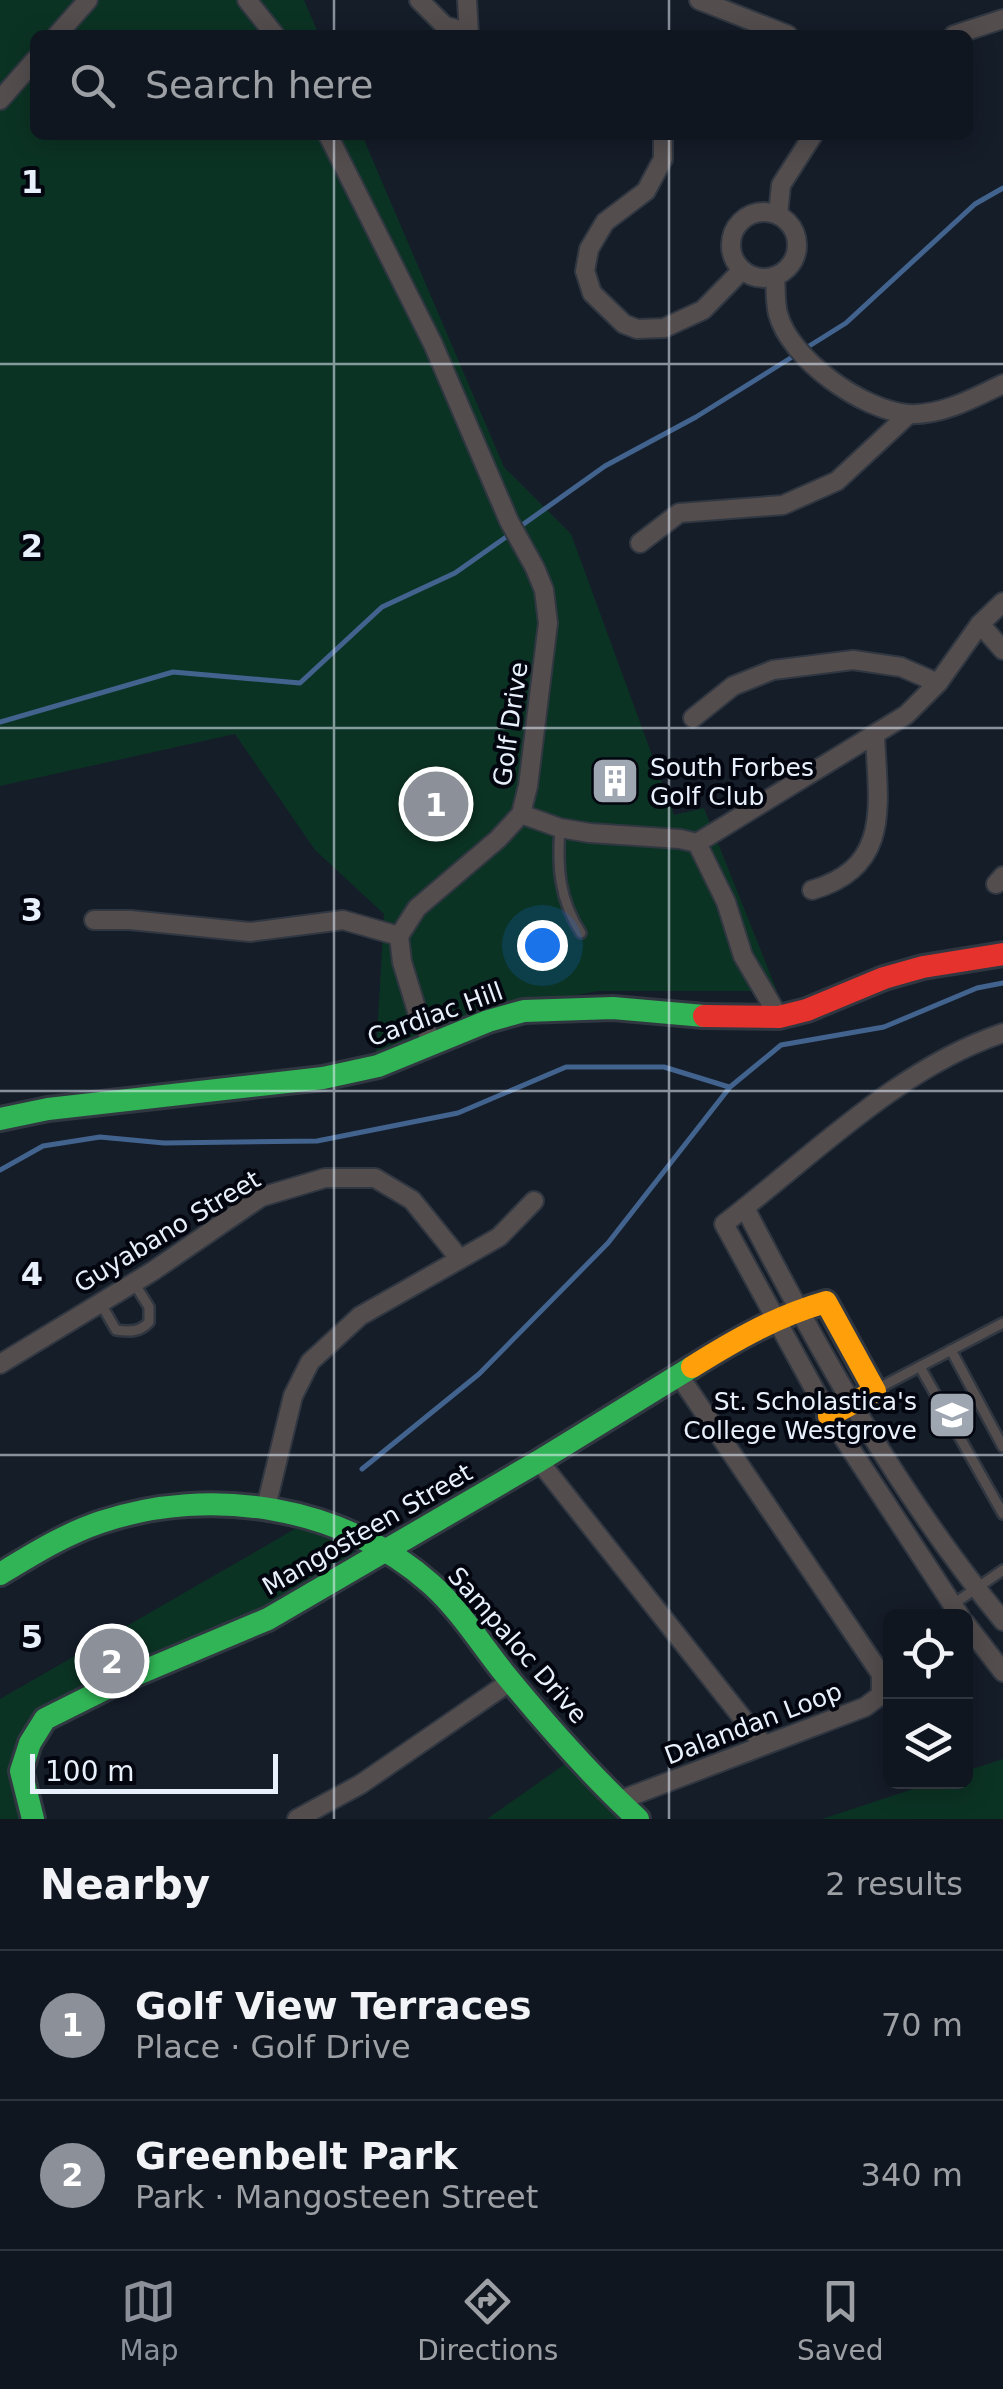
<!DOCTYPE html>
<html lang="en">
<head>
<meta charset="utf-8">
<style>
	body { margin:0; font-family:"DejaVu Sans",sans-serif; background:#191f28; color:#f1f3f6 }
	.controls { position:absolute; right:30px; bottom:30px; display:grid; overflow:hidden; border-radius:15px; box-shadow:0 5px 25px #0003 }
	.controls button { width:90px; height:90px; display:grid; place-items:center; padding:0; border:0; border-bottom:2px solid #30353d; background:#10161f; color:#f1f3f6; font:50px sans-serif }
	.scale { position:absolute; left:30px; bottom:25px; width:248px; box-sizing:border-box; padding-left:10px; border:5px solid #e8f0fc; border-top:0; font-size:28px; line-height:35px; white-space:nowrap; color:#e8f0fc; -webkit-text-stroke:8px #03060f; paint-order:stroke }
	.you { position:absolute; left:542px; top:945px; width:35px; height:35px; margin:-25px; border:8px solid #fff; border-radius:50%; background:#1a73e8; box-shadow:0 0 0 15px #1a73e833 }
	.badge { display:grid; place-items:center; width:65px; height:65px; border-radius:50%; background:#8c9099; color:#fff; font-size:32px; font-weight:700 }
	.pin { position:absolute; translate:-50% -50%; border:5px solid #fff; box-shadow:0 2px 10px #0006 }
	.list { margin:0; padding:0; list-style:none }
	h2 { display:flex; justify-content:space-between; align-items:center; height:130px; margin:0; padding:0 40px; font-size:42px }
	h2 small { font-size:32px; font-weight:400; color:#9c9fa4 }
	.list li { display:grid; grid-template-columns:65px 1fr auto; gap:30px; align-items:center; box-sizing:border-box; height:150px; padding:0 40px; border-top:2px solid #30353d }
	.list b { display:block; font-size:38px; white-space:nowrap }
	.list p { margin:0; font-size:32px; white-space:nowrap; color:#9c9fa4 }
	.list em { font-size:32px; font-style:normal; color:#9c9fa4 }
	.icon { flex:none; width:55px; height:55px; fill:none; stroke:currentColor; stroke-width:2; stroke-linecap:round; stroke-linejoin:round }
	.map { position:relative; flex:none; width:1003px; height:1819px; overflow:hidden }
	.search { position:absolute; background:#10161f; box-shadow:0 5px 25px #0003; left:30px; right:30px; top:30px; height:110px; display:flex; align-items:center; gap:25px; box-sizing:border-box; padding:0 35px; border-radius:15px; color:#9c9fa4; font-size:38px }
	.sheet { height:430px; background:#10161f }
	nav { display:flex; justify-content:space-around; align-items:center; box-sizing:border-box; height:140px; border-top:2px solid #30353d; background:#10161f; font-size:28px; color:#9c9fa4 }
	nav a { display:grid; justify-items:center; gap:5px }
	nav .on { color:#8c9099 }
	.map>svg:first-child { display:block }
</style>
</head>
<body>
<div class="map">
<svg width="1003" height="1819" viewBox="0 0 1003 1819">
	<rect width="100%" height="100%" fill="#151d29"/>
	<g fill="#0b3324">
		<polygon points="0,0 304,0 319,35 35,35 35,135 362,135 504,467 571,534 674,815 704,808 777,991 598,991 458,1017 376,1055 384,914 315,850 235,734 0,786"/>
		<polygon points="307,1522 342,1535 360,1560 26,1743 27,1819 0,1819 0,1699"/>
		<polygon points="1003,1759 1003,1819 822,1819 934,1782 966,1782 966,1771"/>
		<polygon points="565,1764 624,1819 487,1819"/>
	</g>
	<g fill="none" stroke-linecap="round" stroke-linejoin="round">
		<g stroke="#42638e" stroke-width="5">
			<polyline points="806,348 846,323 975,204 1003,188"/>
			<polyline points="518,528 605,466 696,417 797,354"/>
			<polyline points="0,722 173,672 300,683 382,607 455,573 509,535"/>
			<polyline points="0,1170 43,1146 100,1137 164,1143 317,1141 458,1113 566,1067 664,1067 729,1087"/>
			<polyline points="362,1469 479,1374 608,1243 730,1087 781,1045 884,1027 977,988 1003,983"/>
		</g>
		<g stroke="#303741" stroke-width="14">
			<g id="lane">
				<path d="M560 828C557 867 559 899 581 933"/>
				<path d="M101 1304 116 1330C130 1332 140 1332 149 1322V1307L134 1283"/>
				<polyline points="951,1350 1003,1447"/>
				<polyline points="920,1367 1003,1514"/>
				<polyline points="877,1389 1003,1323"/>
				<polyline points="952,1605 1003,1570"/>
			</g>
		</g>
		<g stroke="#303741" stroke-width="22">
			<g id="street">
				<polyline points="247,0 275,35"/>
				<polyline points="419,0 445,26 467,32"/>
				<polyline points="467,0 469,35"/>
				<polyline points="699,0 788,35"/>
				<polyline points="57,35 88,0"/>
				<polyline points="954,35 1003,19"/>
				<polyline points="0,100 35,60"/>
				<polyline points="328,135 433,344 509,521 535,568 544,590 548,623 528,786 521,814 498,839 417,908 399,936 402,962 417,1011 432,1042"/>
				<polyline points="663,135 663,159 646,191 605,222 589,249 585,271 592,293 624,324 637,329 664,328 703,310 742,270"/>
				<circle cx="764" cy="245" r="33"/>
				<polyline points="778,215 781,185 813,135"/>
				<path d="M775 276C776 288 775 303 778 314 790 359 862 410 908 414 941 416 974 398 1003 384"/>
				<polyline points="640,543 679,513 783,505 837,481 909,414"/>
				<polyline points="980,624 1003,650"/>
				<polyline points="693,718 733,686 773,670 853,660 901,667 938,683"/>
				<polyline points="521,814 560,828 590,833 680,839 697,843 726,902 743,956 779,1017"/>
				<polyline points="697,843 906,715 938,683 980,624 1003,602"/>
				<polyline points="996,884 1003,876"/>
				<path d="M812 890C892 867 878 805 875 736"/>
				<polyline points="94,920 130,920 250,932 343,920 399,936"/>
				<path d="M745 1208C819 1351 900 1497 1003 1621"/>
				<polyline points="0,1364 153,1271 261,1197 325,1178 375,1178 412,1200 459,1258"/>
				<polyline points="539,1461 763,1744"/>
				<polyline points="266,1507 293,1396 310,1362 360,1316 499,1237 534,1201"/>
				<path d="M960 1616 829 1416 724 1224C810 1158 898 1068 1003 1033"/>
				<polyline points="966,1624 1003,1672"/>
				<polyline points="618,1801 865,1707 881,1695 881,1674 678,1374"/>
				<polyline points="297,1819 361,1784 511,1681"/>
			</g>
		</g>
		<g stroke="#303741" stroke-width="28">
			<g id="fast">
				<polyline points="0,1119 48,1109 323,1078 378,1066 488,1021 524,1011 613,1008 704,1016"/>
				<path d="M0 1574C33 1554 65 1534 101 1522 211 1485 344 1506 431 1584 460 1610 480 1643 504 1673 545 1723 590 1775 638 1819"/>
				<polyline points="33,1819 21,1771 30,1743 45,1719 123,1680 268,1619 539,1461 692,1367"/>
			</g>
		</g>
		<g stroke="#303741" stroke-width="28">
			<path id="slow" d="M692 1367C735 1340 777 1316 826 1302L875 1391 829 1416"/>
		</g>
		<g stroke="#303741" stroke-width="28">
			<polyline id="jam" points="704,1016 779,1017 807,1010 884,978 923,967 1003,954"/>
		</g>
		<use href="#lane" stroke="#534d4e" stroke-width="9"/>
		<use href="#street" stroke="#534d4e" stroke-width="18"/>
		<use href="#fast" stroke="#30b455" stroke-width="22"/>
		<use href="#slow" stroke="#ff9f0a" stroke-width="22"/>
		<use href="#jam" stroke="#e5322d" stroke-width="22"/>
	</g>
	<path fill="none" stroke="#e8f0fc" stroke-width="2.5" stroke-opacity="0.55" d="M334 0V35M669 0V35M334 135V1819M669 135V1819M0 364H1003M0 728H1003M0 1091H1003M0 1455H1003"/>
	<defs>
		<g id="building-square" transform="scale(2.5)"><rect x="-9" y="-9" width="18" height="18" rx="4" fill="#9ea6b2" stroke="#03060f"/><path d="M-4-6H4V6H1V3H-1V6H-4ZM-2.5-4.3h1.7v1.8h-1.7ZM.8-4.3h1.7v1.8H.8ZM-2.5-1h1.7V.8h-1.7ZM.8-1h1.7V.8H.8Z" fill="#fff"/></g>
		<g id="university-square" transform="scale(2.5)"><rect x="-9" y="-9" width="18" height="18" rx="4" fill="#9ea6b2" stroke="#03060f"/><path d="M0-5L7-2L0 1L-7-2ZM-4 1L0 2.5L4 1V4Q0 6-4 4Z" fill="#fff"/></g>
	</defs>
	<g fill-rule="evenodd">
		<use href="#building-square" x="615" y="781"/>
		<use href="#university-square" x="952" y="1415"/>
	</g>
	<g text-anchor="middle" stroke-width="8" stroke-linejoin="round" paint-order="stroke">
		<g font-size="25" fill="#e8f0fc" stroke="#03060f">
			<text transform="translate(510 724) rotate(-82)" y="9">Golf Drive</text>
			<text transform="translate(435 1014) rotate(-20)" y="9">Cardiac Hill</text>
			<text transform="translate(167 1231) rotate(-31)" y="9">Guyabano Street</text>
			<text transform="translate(367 1529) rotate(-30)" y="9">Mangosteen Street</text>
			<text transform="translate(518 1645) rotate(49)" y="9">Sampaloc Drive</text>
			<text transform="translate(753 1723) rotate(-21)" y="9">Dalandan Loop</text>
		</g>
		<g font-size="25" fill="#e8f0fc" stroke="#03060f" text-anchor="start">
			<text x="650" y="776">South Forbes<tspan x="650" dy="29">Golf Club</tspan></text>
			<text x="917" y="1410" text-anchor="end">St. Scholastica's<tspan x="917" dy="29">College Westgrove</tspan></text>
		</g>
	</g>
	<g font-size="32" text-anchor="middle" font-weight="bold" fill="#e8f0fc" stroke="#03060f" stroke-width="8" stroke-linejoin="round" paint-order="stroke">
		<text x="32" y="193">1</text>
		<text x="32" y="557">2</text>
		<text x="32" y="921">3</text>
		<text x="32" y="1285">4</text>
		<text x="32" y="1648">5</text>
	</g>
</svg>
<div class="controls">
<button><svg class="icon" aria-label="locate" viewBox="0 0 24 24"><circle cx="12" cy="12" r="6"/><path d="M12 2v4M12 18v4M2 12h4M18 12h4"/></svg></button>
<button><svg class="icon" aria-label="layers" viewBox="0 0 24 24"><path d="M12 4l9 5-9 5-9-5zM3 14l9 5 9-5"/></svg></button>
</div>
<div class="scale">100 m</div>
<div class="you"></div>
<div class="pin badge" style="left:436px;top:804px">1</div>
<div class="pin badge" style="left:112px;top:1661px">2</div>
<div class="search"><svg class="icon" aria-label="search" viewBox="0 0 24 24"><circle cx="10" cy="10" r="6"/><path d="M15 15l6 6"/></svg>Search here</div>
</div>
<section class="sheet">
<h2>Nearby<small>2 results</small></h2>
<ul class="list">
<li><span class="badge">1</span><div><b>Golf View Terraces</b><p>Place · Golf Drive</p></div><em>70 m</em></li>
<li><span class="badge">2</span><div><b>Greenbelt Park</b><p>Park · Mangosteen Street</p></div><em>340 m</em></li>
</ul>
</section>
<nav>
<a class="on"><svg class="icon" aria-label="map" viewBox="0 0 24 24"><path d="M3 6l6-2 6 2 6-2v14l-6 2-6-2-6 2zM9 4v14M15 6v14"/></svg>Map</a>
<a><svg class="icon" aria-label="directions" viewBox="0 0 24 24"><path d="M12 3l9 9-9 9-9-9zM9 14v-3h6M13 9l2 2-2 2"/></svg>Directions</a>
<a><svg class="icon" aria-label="saved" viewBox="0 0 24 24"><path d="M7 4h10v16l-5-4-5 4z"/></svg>Saved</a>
</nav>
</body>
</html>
